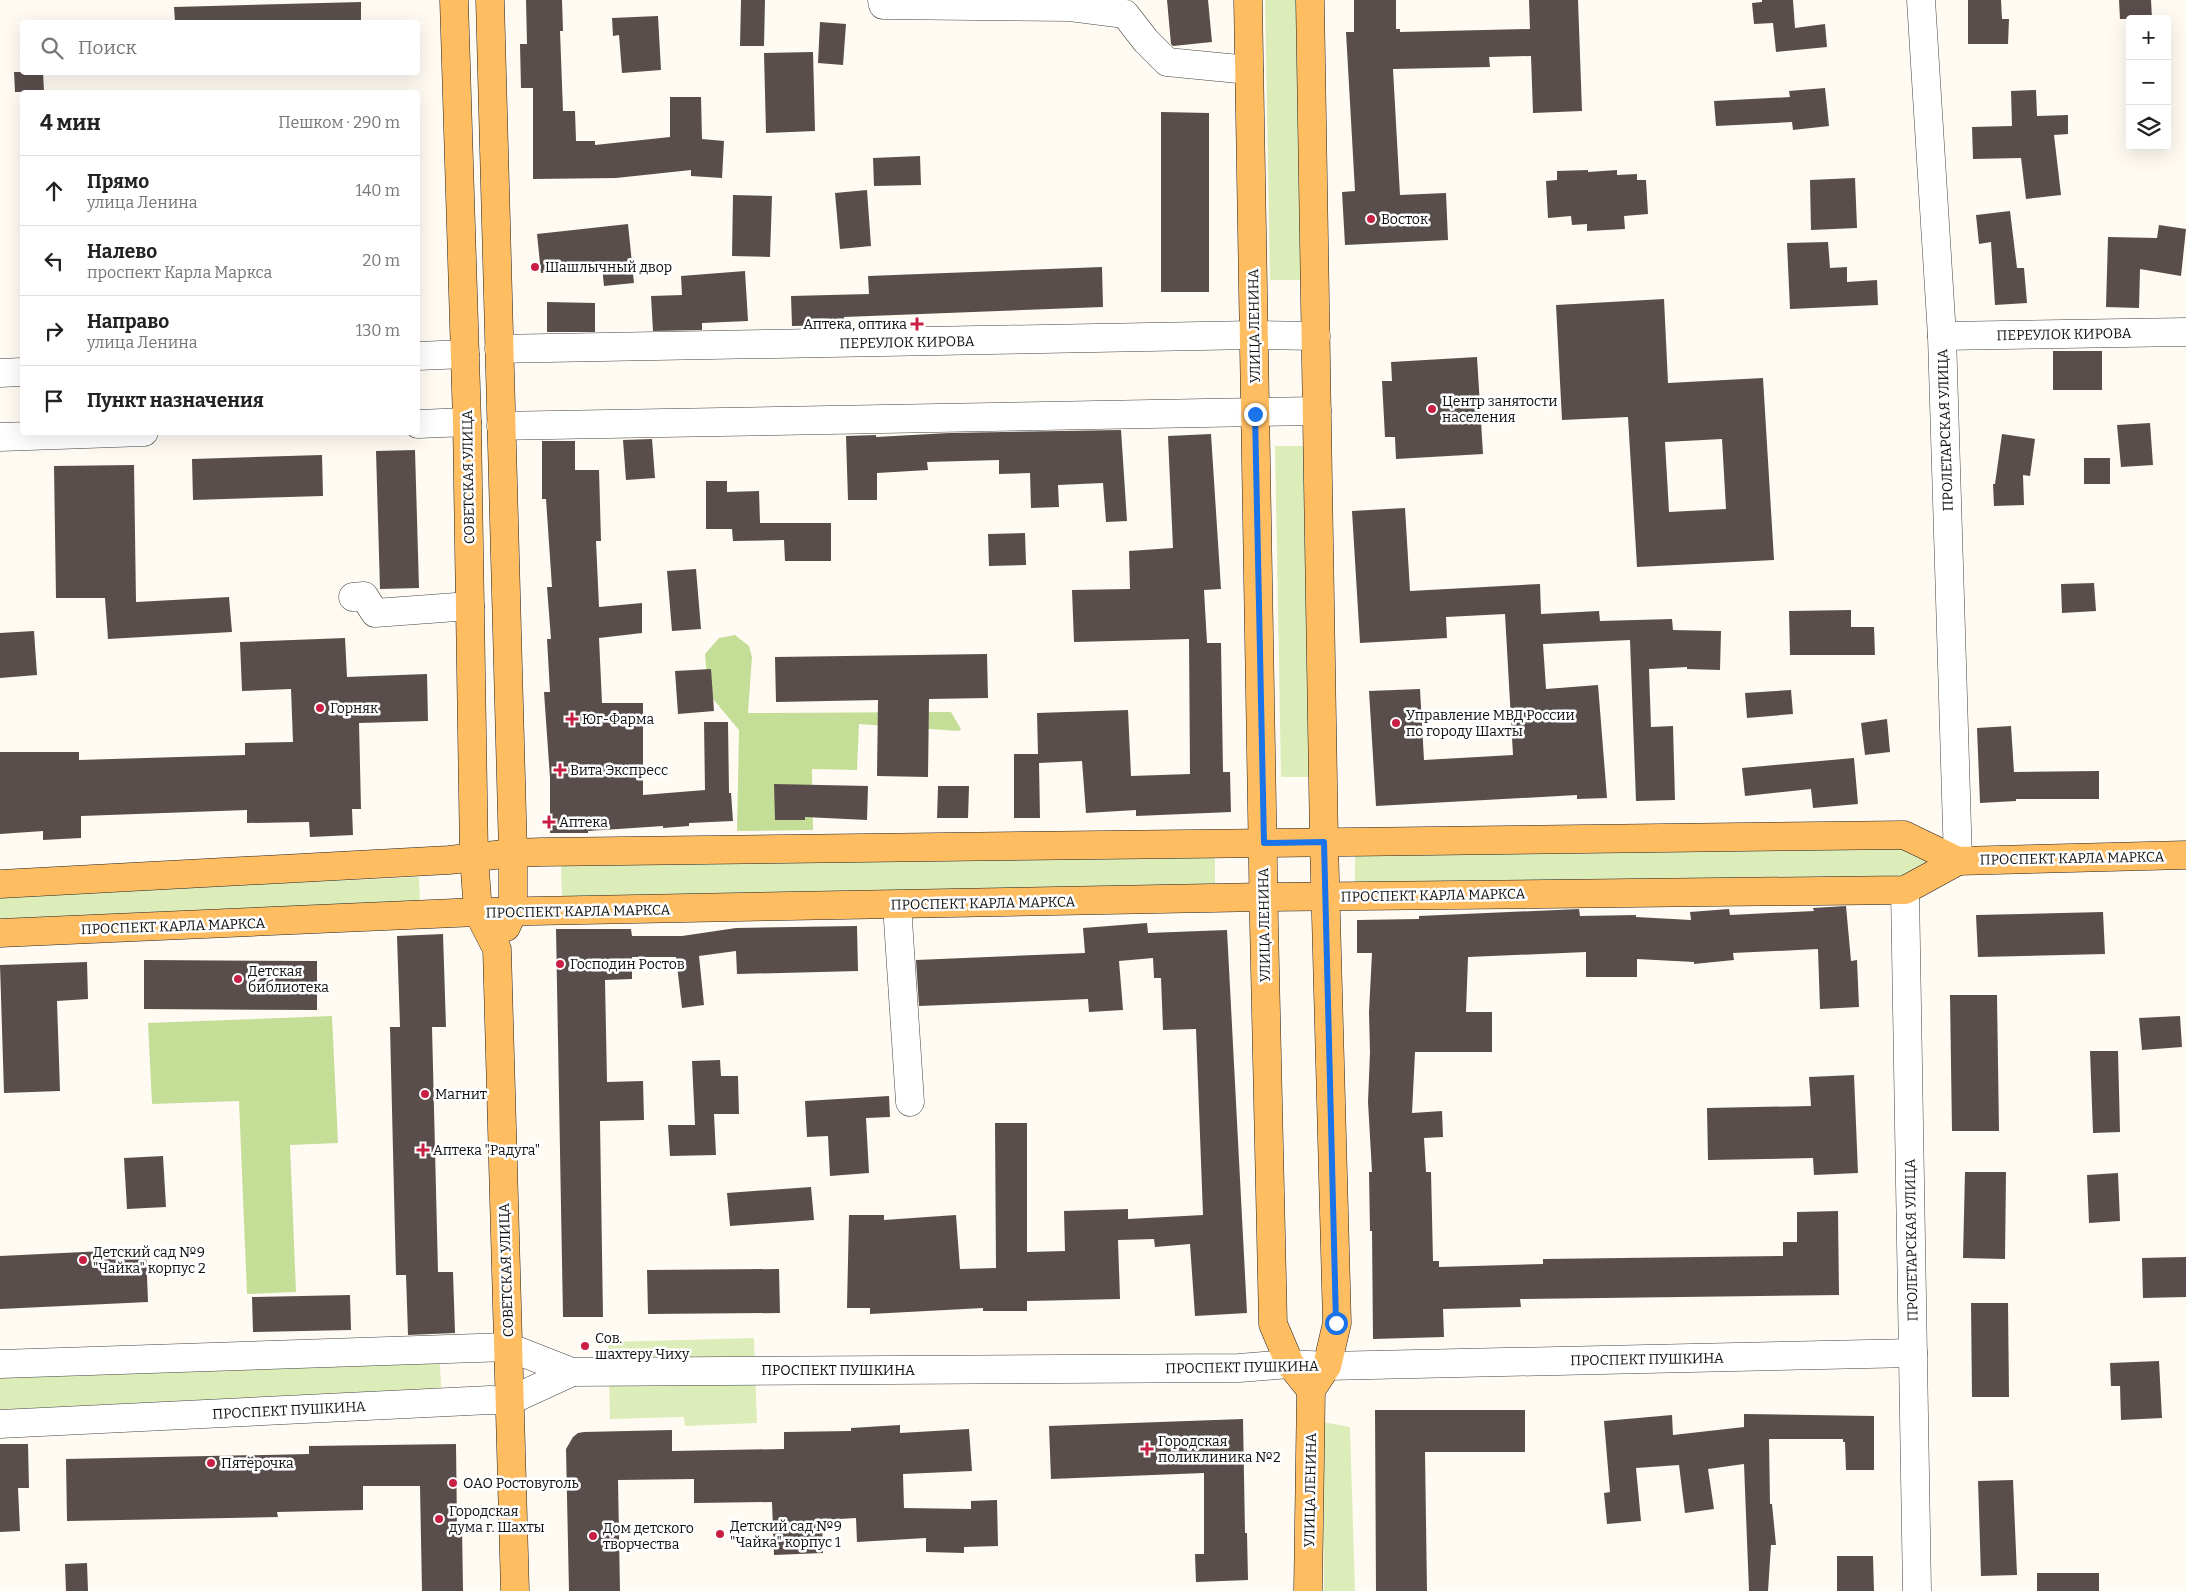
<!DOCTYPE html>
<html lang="ru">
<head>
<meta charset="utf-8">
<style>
	body { margin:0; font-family:Bitter,serif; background:#f6f6f6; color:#222 }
	.controls { position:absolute; right:15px; top:15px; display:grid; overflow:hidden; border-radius:5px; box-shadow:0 5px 20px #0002 }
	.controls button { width:45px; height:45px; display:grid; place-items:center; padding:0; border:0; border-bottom:1px solid #e0e0e0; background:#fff; color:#222; font:25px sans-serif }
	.stop { position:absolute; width:15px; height:15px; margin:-11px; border:4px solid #1a73e8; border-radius:50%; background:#fff }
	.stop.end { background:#1a73e8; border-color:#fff; box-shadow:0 1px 5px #0008 }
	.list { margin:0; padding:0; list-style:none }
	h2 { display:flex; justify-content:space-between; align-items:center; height:65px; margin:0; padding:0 20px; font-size:21px }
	h2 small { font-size:16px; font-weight:400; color:#767676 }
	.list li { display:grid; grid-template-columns:32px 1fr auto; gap:15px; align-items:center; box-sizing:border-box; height:70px; padding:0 20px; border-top:1px solid #e0e0e0 }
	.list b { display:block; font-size:19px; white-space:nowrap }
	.list p { margin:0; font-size:16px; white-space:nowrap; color:#767676 }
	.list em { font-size:16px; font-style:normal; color:#767676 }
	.icon { flex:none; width:28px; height:28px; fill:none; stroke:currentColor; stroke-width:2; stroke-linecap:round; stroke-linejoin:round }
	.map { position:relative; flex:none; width:2186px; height:1591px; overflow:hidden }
	.search { position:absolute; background:#fff; box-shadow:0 5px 20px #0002; left:20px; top:20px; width:400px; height:55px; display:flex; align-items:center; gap:12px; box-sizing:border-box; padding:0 18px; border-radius:5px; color:#767676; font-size:19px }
	.panel { position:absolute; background:#fff; box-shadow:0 5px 20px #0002; left:20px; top:90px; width:400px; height:345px; border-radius:5px }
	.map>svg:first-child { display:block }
</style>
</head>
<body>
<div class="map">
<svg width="2186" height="1591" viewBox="0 0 2186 1591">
	<rect width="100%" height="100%" fill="#fffaf2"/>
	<g fill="#ddedb9">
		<polygon points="1265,0 1300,0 1303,280 1270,280"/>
		<polygon points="1275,446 1307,446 1313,777 1281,777"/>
		<polygon points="1903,843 1945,862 1903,885 1355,888 1355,851"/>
		<polygon points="1215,856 1215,888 562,898 561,866"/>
		<polygon points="419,877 420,902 0,922 0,896"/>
		<polygon points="754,1338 757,1423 685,1426 684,1417 610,1419 608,1342"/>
		<polygon points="439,1353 442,1399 0,1416 0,1376"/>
		<polygon points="1323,1422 1350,1427 1355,1591 1324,1591"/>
	</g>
	<g fill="#c4de97">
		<polygon points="735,635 749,646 752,657 748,713 951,712 961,729 959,731 859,724 857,770 812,769 813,830 737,831 739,730 708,693 705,654 719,638"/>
		<polygon points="332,1016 338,1143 290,1145 296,1292 247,1294 239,1101 152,1104 148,1023"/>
	</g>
	<g fill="#594e4b" fill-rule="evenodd">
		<polygon points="526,0 562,0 563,31 560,31 563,111 575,111 576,141 595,141 595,145 670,137 670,97 701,97 702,139 724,141 722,178 691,176 691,170 616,178 533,179 533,88 521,88 520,44 527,44"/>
		<polygon points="741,0 765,0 764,46 740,46"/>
		<polygon points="1167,0 1208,0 1212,42 1173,46 1171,44"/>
		<polygon points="1354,0 1396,0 1396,29 1400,29 1400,32 1530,29 1529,0 1578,0 1582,111 1533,113 1531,56 1489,57 1490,67 1393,69 1400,195 1446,193 1448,240 1345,245 1342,192 1355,191 1346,32 1354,32"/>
		<polygon points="1762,0 1793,0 1795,28 1825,24 1827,47 1776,52 1773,23 1754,24 1752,3 1762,2"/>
		<polygon points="1968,0 2001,0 2002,19 2009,19 2008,44 1968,44"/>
		<polygon points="2119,0 2151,0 2152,19 2120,19"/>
		<polygon points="361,2 361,22 175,22 174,7"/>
		<polygon points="658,16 661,70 622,73 619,35 613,36 612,18"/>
		<polygon points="820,22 846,24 843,65 818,63"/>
		<polygon points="813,52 815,131 766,133 764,53"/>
		<polygon points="14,72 43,72 44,92 15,92"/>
		<polygon points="1825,88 1829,126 1793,130 1792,122 1716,126 1714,101 1790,97 1789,91"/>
		<polygon points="2036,90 2037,116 2068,115 2068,134 2054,135 2061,195 2026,199 2021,158 1973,159 1972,127 2012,126 2011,91"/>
		<polygon points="1161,112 1209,113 1209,292 1161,292"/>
		<polygon points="920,156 921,185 874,186 873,158"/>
		<polygon points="1588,170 1588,172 1617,170 1617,175 1637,174 1637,180 1646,180 1648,214 1624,216 1625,229 1587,231 1587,224 1572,225 1571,216 1548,218 1546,181 1557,180 1557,171"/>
		<polygon points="1855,178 1857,228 1811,230 1810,180"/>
		<polygon points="867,190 871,246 840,249 835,193"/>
		<polygon points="733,195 772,196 770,257 732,256"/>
		<polygon points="2010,211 2017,268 2024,268 2027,303 1995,305 1991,242 1979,244 1976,215"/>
		<polygon points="628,224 634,283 604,286 602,267 541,273 537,234"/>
		<polygon points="2159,225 2186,229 2181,276 2140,269 2139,308 2106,307 2108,237 2157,238"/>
		<polygon points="1828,242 1830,268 1847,267 1847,282 1877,280 1878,305 1790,309 1787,243"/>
		<polygon points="1102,267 1103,307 844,317 845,325 792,326 791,296 869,294 868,276"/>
		<polygon points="745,271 748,321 702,323 702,330 653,331 651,296 682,295 681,276"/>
		<path d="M1664 299 1668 383 1763 378 1774 560 1637 567 1628 417 1562 420 1556 305ZM1722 439 1726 509 1669 512 1665 442Z"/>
		<polygon points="547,302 595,303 595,332 547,332"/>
		<rect x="2053" y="351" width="49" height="39"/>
		<polygon points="1477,357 1483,454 1396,459 1395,437 1385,437 1382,381 1392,381 1391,362"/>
		<polygon points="2150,423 2153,465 2121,467 2117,425"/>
		<polygon points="1121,430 1127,521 1106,522 1103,483 1058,485 1059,507 1031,508 1030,473 999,474 999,460 927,462 928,470 877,473 877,500 848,500 846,436 876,435 876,437 949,433"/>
		<polygon points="1211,434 1221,589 1204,590 1207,643 1221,643 1223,772 1230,772 1231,812 1136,816 1136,810 1086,813 1082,761 1039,763 1040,818 1014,818 1014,754 1038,754 1037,713 1128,710 1131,776 1190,774 1189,639 1074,642 1072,590 1130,589 1129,551 1173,548 1168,436"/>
		<polygon points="2002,434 2035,439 2030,476 2023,475 2024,505 1994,506 1993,484 1995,484"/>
		<polygon points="652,439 655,478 626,480 623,440"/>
		<polygon points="542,441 575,441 575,470 599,470 601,541 596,541 599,607 642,603 642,633 599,638 602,703 643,703 643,795 705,790 704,722 728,722 729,793 731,793 733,821 689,823 689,826 663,828 663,826 588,831 588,833 550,833 550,778 544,692 550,692 547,639 551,639 547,587 552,587 546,499 542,499"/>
		<polygon points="415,450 419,588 380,589 376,451"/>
		<polygon points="322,455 323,496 193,500 192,459"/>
		<rect x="2084" y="458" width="26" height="26"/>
		<polygon points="134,465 136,602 229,597 232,632 108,639 105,598 56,598 54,466"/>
		<polygon points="706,481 727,481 727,492 759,491 760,523 831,523 831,561 785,561 784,540 733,541 732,529 706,529"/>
		<polygon points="1405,508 1410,591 1540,584 1541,614 1599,611 1600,621 1672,619 1673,630 1721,631 1720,670 1687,669 1687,667 1649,669 1651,727 1673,726 1675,800 1636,801 1630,640 1543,644 1546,689 1598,685 1607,798 1577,799 1577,795 1376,806 1369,691 1420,689 1424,760 1513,755 1505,614 1446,617 1447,638 1360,643 1352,511"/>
		<polygon points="1025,533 1026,565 989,566 988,534"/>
		<polygon points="696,569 701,629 672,631 667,571"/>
		<polygon points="2094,583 2096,611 2062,613 2061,584"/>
		<polygon points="1851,610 1851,627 1874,627 1875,655 1790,655 1789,611"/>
		<polygon points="34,631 37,675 0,678 0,633"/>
		<polygon points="345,638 347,677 427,674 428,721 359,723 361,809 352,809 353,835 310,837 309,822 247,823 247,810 81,816 81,838 43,840 43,831 0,834 0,752 79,752 79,760 245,755 245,743 293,742 291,689 242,691 240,642"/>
		<polygon points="987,654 988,698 929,699 928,777 877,776 878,700 776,702 775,657"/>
		<polygon points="711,669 714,711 678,714 675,671"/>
		<polygon points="1791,690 1793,714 1747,718 1745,693"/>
		<polygon points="1887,719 1890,752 1865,755 1861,723"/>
		<polygon points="2011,726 2014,772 2099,771 2099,799 2016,799 2016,801 1980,803 1977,728"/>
		<polygon points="1854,758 1858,804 1813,808 1811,789 1745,796 1742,768"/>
		<polygon points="774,784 868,786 867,820 805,817 805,820 775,820"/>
		<polygon points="938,786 969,786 968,818 937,818"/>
		<polygon points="1846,906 1851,961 1857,960 1859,1007 1820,1009 1818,949 1733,953 1734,960 1694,964 1694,962 1637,959 1637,977 1586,977 1586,952 1468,957 1466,1012 1492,1012 1492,1052 1415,1052 1412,1113 1442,1111 1443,1137 1424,1138 1426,1172 1431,1172 1433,1261 1439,1261 1439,1267 1543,1264 1543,1259 1783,1256 1783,1242 1797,1242 1797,1212 1838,1211 1839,1295 1520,1299 1521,1307 1443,1309 1444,1337 1373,1339 1372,1231 1370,1231 1369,1172 1372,1172 1368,1102 1370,1052 1369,1012 1372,953 1357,953 1357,920 1419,919 1419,916 1579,909 1580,916 1636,915 1636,917 1691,920 1690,912 1729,909 1730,915 1814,911 1813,908"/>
		<polygon points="2103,912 2105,954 1978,957 1976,915"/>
		<polygon points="1147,923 1148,933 1227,930 1247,1313 1195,1316 1190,1244 1155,1247 1154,1239 1118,1240 1120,1299 1027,1301 1027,1311 983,1311 983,1308 870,1314 870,1308 847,1308 849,1215 884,1215 884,1220 956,1215 960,1269 996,1268 995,1123 1027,1123 1027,1252 1065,1251 1064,1211 1128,1209 1128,1219 1203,1215 1196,1029 1163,1030 1161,978 1154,978 1153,958 1119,961 1123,1010 1089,1012 1088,999 919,1006 916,960 1085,953 1083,928"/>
		<polygon points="857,926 858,971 737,974 736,951 699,956 704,1005 682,1008 676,957 632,957 632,979 605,980 607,1082 643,1081 644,1120 600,1121 603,1317 563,1317 556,929 631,929 632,936 682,936 736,928"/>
		<polygon points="443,934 446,1027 432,1027 438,1272 453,1272 455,1333 408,1335 406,1275 396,1275 390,1027 400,1027 397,936"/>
		<polygon points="144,960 317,961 317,1010 144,1009"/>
		<polygon points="87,962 88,999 57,1001 60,1091 4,1093 0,965"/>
		<polygon points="1950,995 1997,995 1999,1131 1952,1131"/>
		<polygon points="2180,1016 2182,1047 2142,1050 2139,1018"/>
		<polygon points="2090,1051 2118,1051 2120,1132 2093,1133"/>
		<polygon points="720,1060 721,1076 738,1076 739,1114 714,1114 716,1155 670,1156 668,1125 695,1125 692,1061"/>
		<polygon points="1854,1075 1858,1173 1814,1175 1813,1158 1708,1160 1707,1108 1811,1106 1809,1077"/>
		<polygon points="889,1096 890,1117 866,1118 869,1173 830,1176 828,1136 807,1137 805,1101"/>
		<polygon points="163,1156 166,1207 127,1209 124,1158"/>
		<polygon points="1965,1172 2006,1172 2005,1259 1963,1258"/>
		<polygon points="2118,1173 2120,1221 2089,1223 2087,1175"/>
		<polygon points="811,1187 814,1220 730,1226 727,1193"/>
		<polygon points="146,1249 148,1302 0,1309 0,1256"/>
		<polygon points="2186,1257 2186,1297 2143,1298 2142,1258"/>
		<polygon points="779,1269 780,1313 648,1314 647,1270"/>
		<polygon points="350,1295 351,1330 253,1332 252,1297"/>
		<polygon points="1971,1303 2008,1303 2009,1397 1972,1397"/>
		<polygon points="2159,1361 2162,1418 2121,1420 2120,1386 2111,1386 2110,1363"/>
		<polygon points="1375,1410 1525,1410 1525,1452 1425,1452 1427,1591 1376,1591"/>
		<polygon points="1744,1414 1874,1416 1874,1470 1846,1470 1845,1442 1843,1442 1843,1439 1769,1439 1770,1504 1772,1504 1776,1545 1771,1545 1768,1591 1749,1591 1744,1464 1708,1469 1714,1509 1685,1513 1679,1465 1636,1468 1641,1521 1607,1524 1604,1493 1610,1492 1604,1421 1672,1415 1673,1435 1744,1427"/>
		<polygon points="1243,1419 1245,1533 1247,1533 1248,1580 1196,1582 1195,1554 1204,1554 1204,1473 1051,1479 1049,1426"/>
		<polygon points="900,1425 900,1433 969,1429 972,1471 903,1474 904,1508 971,1509 971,1501 997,1500 998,1546 964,1547 964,1553 926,1552 926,1538 857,1542 856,1518 822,1520 823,1553 774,1555 772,1502 694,1503 694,1479 618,1480 620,1591 569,1591 566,1449 573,1437 578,1433 584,1432 672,1430 672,1451 784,1449 784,1432 851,1431 851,1428"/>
		<polygon points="0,1444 28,1444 29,1488 18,1488 20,1531 0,1532"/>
		<polygon points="456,1444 457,1527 462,1527 463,1591 422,1591 420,1486 363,1486 363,1510 277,1512 278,1517 67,1521 66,1459 309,1454 309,1446"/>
		<polygon points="2013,1480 2017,1575 1981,1576 1978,1481"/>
		<polygon points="1837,1556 1873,1556 1874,1591 1837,1591"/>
		<polygon points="87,1563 88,1591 66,1591 65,1564"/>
		<rect x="2037" y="1573" width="62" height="18"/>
	</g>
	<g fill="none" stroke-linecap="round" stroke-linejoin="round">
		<g stroke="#434343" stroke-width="29">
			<g id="minor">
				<polyline points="882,0 883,5 1070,7 1125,14 1146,41 1167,62 1249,70"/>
				<polyline points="1921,0 1942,336 1958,861"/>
				<polyline points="1942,336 2186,332"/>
				<polyline points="499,349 1254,335 1316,336"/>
				<polyline points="418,356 465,354"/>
				<polyline points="0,373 22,372"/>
				<polyline points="418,424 467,422"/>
				<polyline points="501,426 1317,411"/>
				<polyline points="0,437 144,432"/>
				<polyline points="353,597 364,596 375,613 470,606"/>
				<polyline points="1905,890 1917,1591"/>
				<polyline points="897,905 910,1102"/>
				<polyline points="0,1364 508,1347 572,1372 1239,1368 1290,1364 1327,1366 1913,1353"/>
				<polyline points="0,1424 490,1400 509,1401 572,1372"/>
			</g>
		</g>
		<g stroke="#212121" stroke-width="29">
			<g id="major">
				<polyline points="454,0 467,422 474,857 478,912 497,949 515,1591"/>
				<polyline points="490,0 513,853 513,912 506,927"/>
				<polyline points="1248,0 1264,924 1273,1324 1290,1364 1311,1390"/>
				<polyline points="0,884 449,860 513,853 542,852 1904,835 1958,861 2186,855"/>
				<polyline points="0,933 478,912 1264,897 1905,890 1958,861"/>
				<polyline points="1308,1591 1311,1390 1327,1366 1337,1323 1324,842 1310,0"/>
			</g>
		</g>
		<use href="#minor" stroke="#fff" stroke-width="28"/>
		<use href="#major" stroke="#ffbd62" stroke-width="28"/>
	</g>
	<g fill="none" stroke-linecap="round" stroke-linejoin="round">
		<polyline stroke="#1a73e8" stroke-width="6" points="1255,414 1264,843 1324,842 1336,1323"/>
	</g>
	<g fill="#c91f45" stroke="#fff" stroke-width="2">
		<circle cx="1371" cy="219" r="5"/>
		<circle cx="535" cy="267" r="5"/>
		<path d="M914.5 316.5h5v5h5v5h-5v5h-5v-5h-5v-5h5z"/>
		<circle cx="1432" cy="409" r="5"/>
		<circle cx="320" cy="708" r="5"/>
		<path d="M569.5 711.5h5v5h5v5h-5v5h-5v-5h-5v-5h5z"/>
		<circle cx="1396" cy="723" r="5"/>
		<path d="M557.5 762.5h5v5h5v5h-5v5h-5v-5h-5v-5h5z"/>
		<path d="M546.5 814.5h5v5h5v5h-5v5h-5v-5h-5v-5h5z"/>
		<circle cx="560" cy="964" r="5"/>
		<circle cx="238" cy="979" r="5"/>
		<circle cx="425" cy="1094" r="5"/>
		<path d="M420.5 1142.5h5v5h5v5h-5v5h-5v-5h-5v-5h5z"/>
		<circle cx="83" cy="1260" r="5"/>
		<circle cx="585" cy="1346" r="5"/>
		<path d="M1144.5 1441.5h5v5h5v5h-5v5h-5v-5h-5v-5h5z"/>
		<circle cx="211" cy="1463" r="5"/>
		<circle cx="453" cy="1483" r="5"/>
		<circle cx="439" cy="1519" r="5"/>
		<circle cx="720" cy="1534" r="5"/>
		<circle cx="593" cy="1536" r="5"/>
	</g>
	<g text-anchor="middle" stroke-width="5" stroke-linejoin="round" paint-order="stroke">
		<g font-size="14" fill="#101010" stroke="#fff" text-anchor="start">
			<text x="1381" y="224">Восток</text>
			<text x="545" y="272">Шашлычный двор</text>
			<text x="907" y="329" text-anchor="end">Аптека, оптика</text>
			<text x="1442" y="406">Центр занятости<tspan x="1442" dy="16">населения</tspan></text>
			<text x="330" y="713">Горняк</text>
			<text x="1406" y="720">Управление МВД России<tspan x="1406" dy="16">по городу Шахты</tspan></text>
			<text x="582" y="724">Юг-Фарма</text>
			<text x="570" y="775">Вита Экспресс</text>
			<text x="559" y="827">Аптека</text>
			<text x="570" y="969">Господин Ростов</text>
			<text x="248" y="976">Детская<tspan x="248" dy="16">библиотека</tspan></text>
			<text x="435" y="1099">Магнит</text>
			<text x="433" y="1155">Аптека "Радуга"</text>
			<text x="93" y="1257">Детский сад №9<tspan x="93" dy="16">"Чайка" корпус 2</tspan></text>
			<text x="595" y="1343">Сов.<tspan x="595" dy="16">шахтеру Чиху</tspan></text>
			<text x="1158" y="1446">Городская<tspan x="1158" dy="16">поликлиника №2</tspan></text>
			<text x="221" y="1468">Пятёрочка</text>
			<text x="463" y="1488">ОАО Ростовуголь</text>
			<text x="449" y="1516">Городская<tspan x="449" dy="16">дума г. Шахты</tspan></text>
			<text x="730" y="1531">Детский сад №9<tspan x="730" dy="16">"Чайка" корпус 1</tspan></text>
			<text x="603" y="1533">Дом детского<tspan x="603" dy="16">творчества</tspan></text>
		</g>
		<g font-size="14" fill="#101010" stroke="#fff">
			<text transform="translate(1254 326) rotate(-91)" y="5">УЛИЦА ЛЕНИНА</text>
			<text transform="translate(2064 334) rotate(-1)" y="5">ПЕРЕУЛОК КИРОВА</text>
			<text transform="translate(907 342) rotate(-1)" y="5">ПЕРЕУЛОК КИРОВА</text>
			<text transform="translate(1945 430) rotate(-92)" y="5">ПРОЛЕТАРСКАЯ УЛИЦА</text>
			<text transform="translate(468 477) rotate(-91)" y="5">СОВЕТСКАЯ УЛИЦА</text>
			<text transform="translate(2072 858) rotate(-1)" y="5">ПРОСПЕКТ КАРЛА МАРКСА</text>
			<text transform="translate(1433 895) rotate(-1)" y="5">ПРОСПЕКТ КАРЛА МАРКСА</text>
			<text transform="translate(983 903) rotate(-1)" y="5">ПРОСПЕКТ КАРЛА МАРКСА</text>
			<text transform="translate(578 911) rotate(-1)" y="5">ПРОСПЕКТ КАРЛА МАРКСА</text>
			<text transform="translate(1264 925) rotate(-91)" y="5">УЛИЦА ЛЕНИНА</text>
			<text transform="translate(173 926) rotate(-2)" y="5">ПРОСПЕКТ КАРЛА МАРКСА</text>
			<text transform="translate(1911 1240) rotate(-91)" y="5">ПРОЛЕТАРСКАЯ УЛИЦА</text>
			<text transform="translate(506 1270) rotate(-92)" y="5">СОВЕТСКАЯ УЛИЦА</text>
			<text transform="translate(1647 1359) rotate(-1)" y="5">ПРОСПЕКТ ПУШКИНА</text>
			<text transform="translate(1242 1367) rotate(-1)" y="5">ПРОСПЕКТ ПУШКИНА</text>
			<text x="838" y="1375">ПРОСПЕКТ ПУШКИНА</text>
			<text transform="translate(289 1410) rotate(-3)" y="5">ПРОСПЕКТ ПУШКИНА</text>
			<text transform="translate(1310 1490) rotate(-89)" y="5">УЛИЦА ЛЕНИНА</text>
		</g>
	</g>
</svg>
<div class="controls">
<button>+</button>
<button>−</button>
<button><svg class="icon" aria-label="layers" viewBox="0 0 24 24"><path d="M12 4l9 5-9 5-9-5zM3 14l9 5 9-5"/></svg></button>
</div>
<div class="stop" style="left:1336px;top:1323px"></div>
<div class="stop end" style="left:1255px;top:414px"></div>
<div class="search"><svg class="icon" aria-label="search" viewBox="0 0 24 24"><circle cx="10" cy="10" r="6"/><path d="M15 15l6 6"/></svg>Поиск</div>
<section class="panel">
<h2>4 мин<small>Пешком · 290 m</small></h2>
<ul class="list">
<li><svg class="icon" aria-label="ahead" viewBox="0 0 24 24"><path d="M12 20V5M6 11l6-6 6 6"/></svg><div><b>Прямо</b><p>улица Ленина</p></div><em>140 m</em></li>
<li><svg class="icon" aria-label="left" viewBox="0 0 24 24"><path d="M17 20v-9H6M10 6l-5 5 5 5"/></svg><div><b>Налево</b><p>проспект Карла Маркса</p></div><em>20 m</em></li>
<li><svg class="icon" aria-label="right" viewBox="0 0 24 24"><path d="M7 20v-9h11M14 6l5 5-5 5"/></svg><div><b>Направо</b><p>улица Ленина</p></div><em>130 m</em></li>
<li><svg class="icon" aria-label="arrive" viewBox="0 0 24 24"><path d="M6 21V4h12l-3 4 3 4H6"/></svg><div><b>Пункт назначения</b></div></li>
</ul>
</section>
</div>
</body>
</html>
